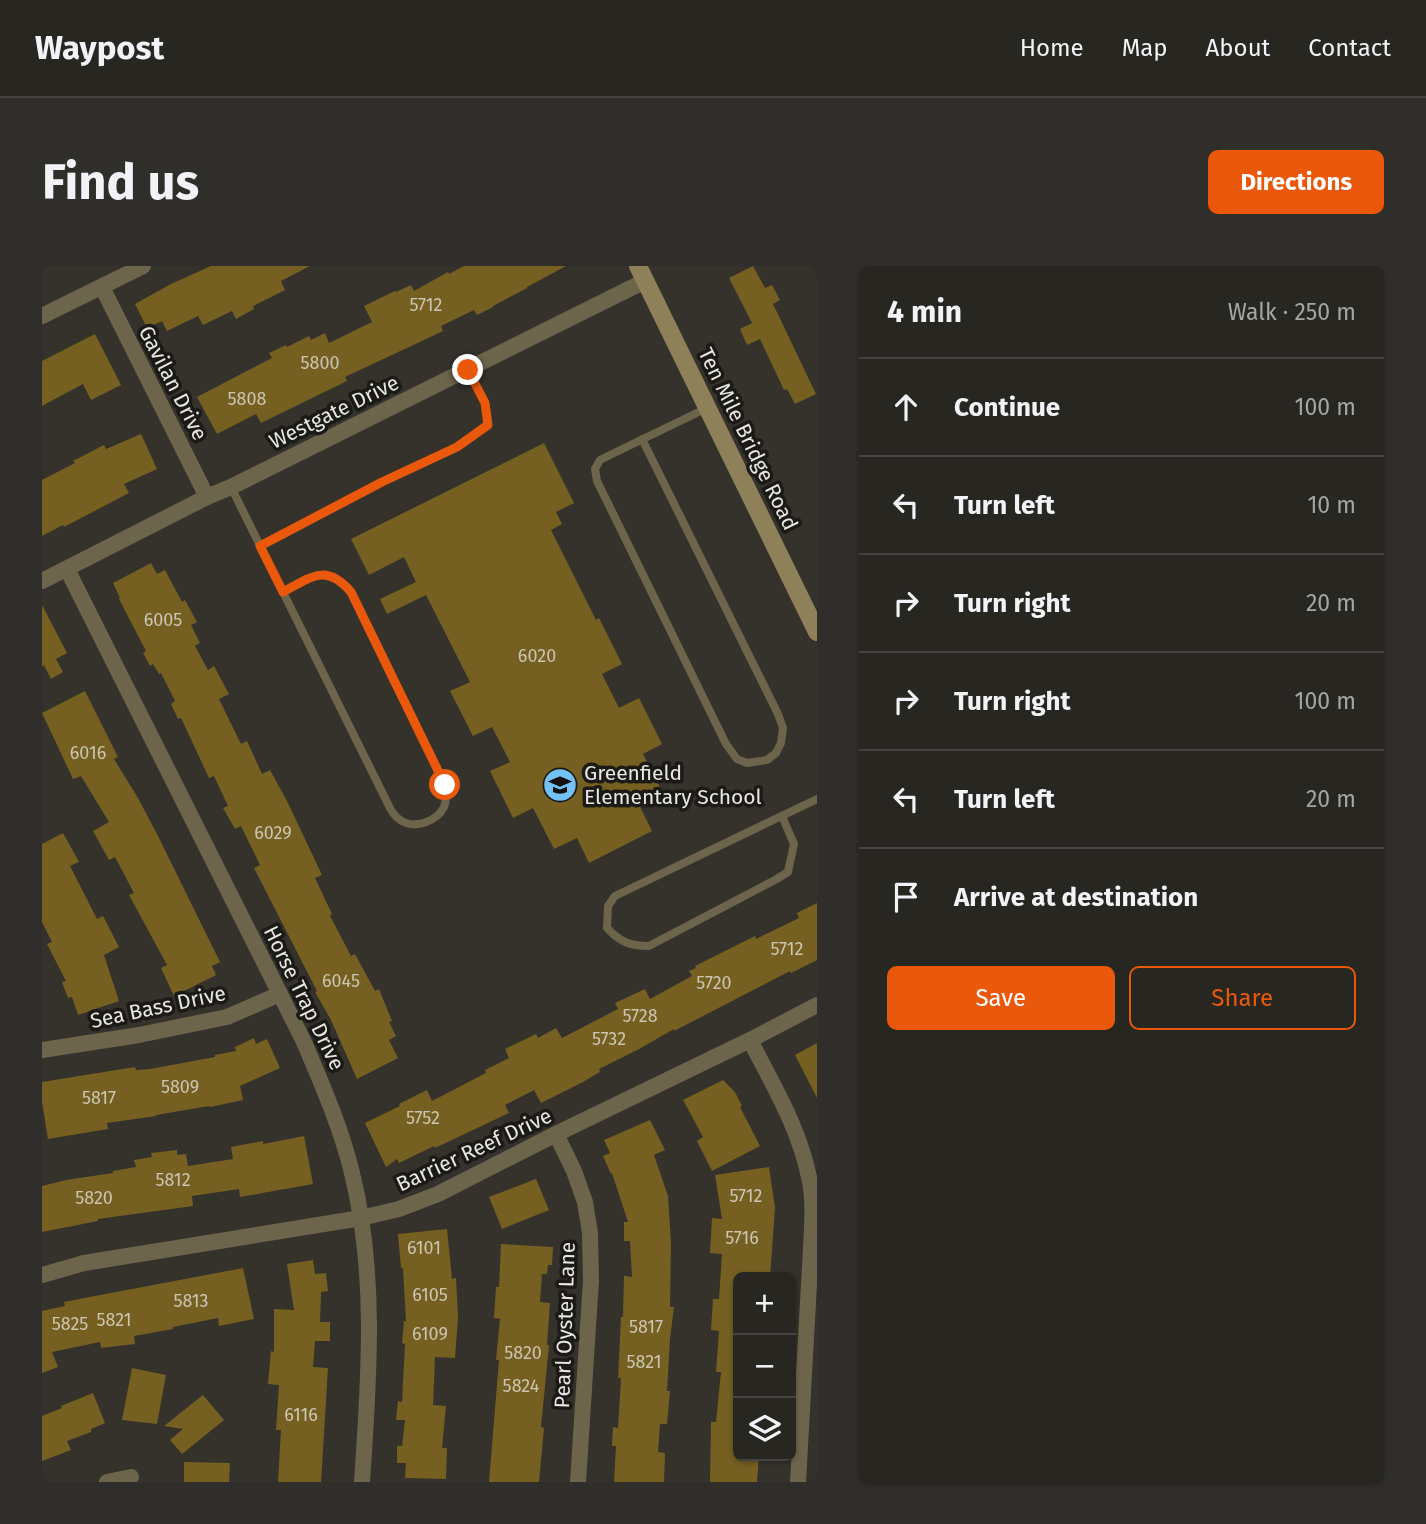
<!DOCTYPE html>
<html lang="en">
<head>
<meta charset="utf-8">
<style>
	body { margin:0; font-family:"Fira Sans",sans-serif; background:#302e2a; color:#f1f3f6 }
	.controls { position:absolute; right:21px; bottom:21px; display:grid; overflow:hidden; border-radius:10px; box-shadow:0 2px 5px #0004 }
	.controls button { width:63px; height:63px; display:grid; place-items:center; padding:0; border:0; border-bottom:2px solid #44433f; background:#282621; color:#f1f3f6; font:35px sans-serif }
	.stop { position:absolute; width:21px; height:21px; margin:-16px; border:5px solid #ea580c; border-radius:50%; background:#fff }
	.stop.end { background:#ea580c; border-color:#fff; box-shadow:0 2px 7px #0008 }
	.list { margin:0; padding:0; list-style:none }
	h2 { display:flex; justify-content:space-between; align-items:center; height:91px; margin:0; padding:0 28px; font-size:30px }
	h2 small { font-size:23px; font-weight:400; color:#a5a5a5 }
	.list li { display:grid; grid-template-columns:46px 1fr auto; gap:21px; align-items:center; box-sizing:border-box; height:98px; padding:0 28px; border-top:2px solid #44433f }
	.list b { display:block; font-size:26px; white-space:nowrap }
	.list em { font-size:23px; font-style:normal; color:#a5a5a5 }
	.actions { display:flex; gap:14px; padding:21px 28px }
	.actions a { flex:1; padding:16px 0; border:2px solid #ea580c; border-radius:10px; text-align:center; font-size:24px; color:#ea580c }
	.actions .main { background:#ea580c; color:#fff }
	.icon { flex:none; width:38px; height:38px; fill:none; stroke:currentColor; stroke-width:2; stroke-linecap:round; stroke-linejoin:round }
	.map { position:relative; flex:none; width:775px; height:1216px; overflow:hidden; border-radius:10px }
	header { display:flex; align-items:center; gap:42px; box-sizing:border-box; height:98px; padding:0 35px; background:#282621; border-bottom:2px solid #44433f }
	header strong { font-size:33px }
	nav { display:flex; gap:38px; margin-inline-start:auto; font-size:24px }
	.intro { display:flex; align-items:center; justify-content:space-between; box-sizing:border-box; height:168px; padding:0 42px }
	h1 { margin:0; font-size:49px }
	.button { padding:18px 32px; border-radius:10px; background:#ea580c; color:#fff; font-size:24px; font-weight:700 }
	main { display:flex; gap:42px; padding:0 42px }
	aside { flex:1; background:#282621; border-radius:10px; box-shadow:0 2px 5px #0004 }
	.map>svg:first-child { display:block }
</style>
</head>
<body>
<header>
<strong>Waypost</strong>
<nav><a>Home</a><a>Map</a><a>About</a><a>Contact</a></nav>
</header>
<div class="intro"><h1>Find us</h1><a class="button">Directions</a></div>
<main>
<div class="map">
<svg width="775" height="1216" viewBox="0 0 775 1216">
	<rect width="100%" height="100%" fill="#35322c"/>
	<g fill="#756021">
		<polygon points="169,0 268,0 239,15 243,24 211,40 212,43 194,53 190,45 161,59 156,50 125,65 120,55 105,62 93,38 129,18"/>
		<polygon points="422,0 524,0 485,21 485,22 451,40 451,41 435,49 432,44 399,60 401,65 303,111 305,115 219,157 214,148 175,168 155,131 230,92 227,87 244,79 245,81 267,70 269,74 283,67 287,77 330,56 322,40 353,25 354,26 369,19 372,25 406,6 407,8"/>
		<polygon points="711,0 723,22 730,19 738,34 731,38 774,128 753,138 745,123 742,124 718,73 705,79 698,63 710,57 687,12"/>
		<polygon points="53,68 79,119 49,134 41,118 0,140 0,95"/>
		<polygon points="99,168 115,203 82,218 87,227 22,261 21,259 0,270 0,214 33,197 31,195 62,179 64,183"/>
		<polygon points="502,177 532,237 514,246 520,258 509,264 554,354 557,352 580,398 560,408 577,442 597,432 620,478 601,488 622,529 598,541 610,565 547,597 535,572 512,583 491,542 471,552 448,505 468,496 450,461 431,470 408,425 428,416 384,329 345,348 338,333 374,316 362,291 327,309 309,273"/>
		<polygon points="109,297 115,308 123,304 140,336 143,334 155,356 149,359 158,377 153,380 166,404 172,400 187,428 177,433 199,478 205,475 220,508 228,504 245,535 280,609 273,612 290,648 288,650 309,690 313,688 333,725 337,723 350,755 347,756 354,770 347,774 356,792 315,813 289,754 273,726 275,725 212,602 218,599 199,560 193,563 181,542 186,540 172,510 167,512 139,452 136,453 129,438 133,435 119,407 117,408 111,398 108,400 101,387 104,385 77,333 78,332 71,317"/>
		<polygon points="0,339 25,387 14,393 21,406 9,413 2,399 0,401"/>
		<polygon points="43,425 76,491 72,493 96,532 115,568 178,696 170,700 174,709 132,730 119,702 125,699 87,629 92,627 73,591 67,594 51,565 67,556 39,510 31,513 0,447"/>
		<polygon points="21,567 37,596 28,600 55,653 61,650 77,681 62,689 77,735 36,749 30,731 26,732 20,716 24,715 5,678 10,676 0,656 0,578"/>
		<polygon points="775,637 775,694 749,707 748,705 632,765 632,763 597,783 557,803 558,806 541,816 499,837 492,824 463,839 467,847 393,882 392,880 357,897 355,893 344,901 323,857 358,840 357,838 385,824 390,835 444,807 443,804 467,792 463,783 494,768 496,772 514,762 520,772 576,743 573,737 603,723 608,733 650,710 647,705 654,702 653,700 713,670 714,673 757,652 755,647"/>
		<polygon points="212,772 214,778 225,773 238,802 198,820 201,834 168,841 167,840 114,849 114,850 65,857 66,863 6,873 0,835 0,816 93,801 94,804 108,803 173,791 173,789 194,785 193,781"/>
		<polygon points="775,777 775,832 753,789"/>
		<polygon points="681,814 693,826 700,840 698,841 718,880 670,905 655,875 661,871 641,834"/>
		<polygon points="608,854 623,884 612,889 626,930 629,977 628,1041 632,1041 628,1073 625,1125 628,1125 625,1158 618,1158 616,1186 623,1187 622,1216 572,1216 574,1180 570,1180 571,1161 576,1162 579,1112 576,1112 579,1051 581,1051 582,1010 590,1011 588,975 582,975 582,956 586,956 570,907 569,908 561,890 568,887 562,874"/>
		<polygon points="262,870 271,918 198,931 197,923 150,930 151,940 56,953 56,955 0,966 0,920 24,914 71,907 71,905 94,901 92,894 110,891 109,887 135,884 135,889 144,888 146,900 191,893 189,881 221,875 221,878"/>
		<polygon points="727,901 733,942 728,1011 696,1011 696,1190 717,1190 715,1216 668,1216 669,1156 674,1156 679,1106 674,1106 677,1065 669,1064 671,1033 677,1033 680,988 668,987 670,952 680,953 673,909"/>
		<polygon points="494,913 507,944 460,963 447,931"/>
		<polygon points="405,963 410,1013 414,1012 416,1051 413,1092 393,1091 391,1139 404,1140 400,1182 405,1182 404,1213 363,1212 364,1197 355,1197 355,1180 360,1180 363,1154 354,1154 356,1135 360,1136 363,1078 360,1077 362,1055 364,1055 361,1002 359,1002 356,968"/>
		<polygon points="459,978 511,981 510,999 506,999 505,1008 500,1008 498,1036 508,1037 505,1079 507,1079 499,1161 502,1162 497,1216 447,1216 457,1094 454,1094 458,1053 452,1052 454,1021 457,1021"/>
		<polygon points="271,994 273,1008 284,1007 286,1025 279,1026 278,1056 288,1056 288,1075 273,1075 271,1101 286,1102 279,1216 236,1216 239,1164 234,1164 237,1119 226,1118 229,1085 232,1086 232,1043 252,1044 245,998"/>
		<polygon points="201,1002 212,1053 177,1060 176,1052 131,1061 131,1063 92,1070 93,1078 59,1082 58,1076 10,1086 16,1101 0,1107 0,1045 23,1040 22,1036 53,1030"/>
		<polygon points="90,1102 124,1109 115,1158 80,1154"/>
		<polygon points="51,1127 63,1157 49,1163 49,1166 25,1175 29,1184 0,1195 0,1150 20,1142 19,1140"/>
		<polygon points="161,1129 182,1154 140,1188 128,1174 141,1163 122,1160"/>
		<polygon points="142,1196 188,1197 187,1216 142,1216"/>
	</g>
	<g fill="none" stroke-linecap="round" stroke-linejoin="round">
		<g stroke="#6d644c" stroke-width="8">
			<polyline points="600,173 736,448 741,462 739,477 734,487 725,494 705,497 695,493 684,478 555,215 553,203 558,194 568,189 665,142"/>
			<path d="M189 221 345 536C348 543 352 550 358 554 373 564 395 555 402 541 405 533 404 527 403 519L309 326C284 297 269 311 241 326"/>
			<polyline points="218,280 340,216 415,181 446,158 443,137 426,104"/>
			<path d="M740 550 752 578 746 606 733 614 607 680C588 680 578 676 565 662L566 640 573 630 775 533"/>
		</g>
		<g stroke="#6d644c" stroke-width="16">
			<polyline points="60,21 165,231"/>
			<polyline points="0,50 101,0"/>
			<path d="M25 303 262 776C280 818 299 862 310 907 335 1008 327 1113 320 1216"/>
			<polyline points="0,315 165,231 189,221 603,15"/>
			<path d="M708 774C732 821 758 863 768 916 772 937 770 960 769 982L756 1216"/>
			<polyline points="0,784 97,769 185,751 238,728"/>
			<polyline points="514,868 532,905 543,936 548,967 549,1014 536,1216"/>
			<polyline points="0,1009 42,997 319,952 357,943 396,928 514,868 708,774 775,739"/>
			<polyline points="65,1216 89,1211"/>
		</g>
		<polyline stroke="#8e8059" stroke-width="18" points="596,0 775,366"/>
	</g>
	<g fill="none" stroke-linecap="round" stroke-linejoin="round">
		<path stroke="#ea580c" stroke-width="9" d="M403 519 309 326C284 297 269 311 241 326L218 280 340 216 415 181 446 159 443 137 426 104"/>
	</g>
	<defs>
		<g id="school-disc" transform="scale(1.75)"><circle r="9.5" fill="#73c1f5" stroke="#1b1a17"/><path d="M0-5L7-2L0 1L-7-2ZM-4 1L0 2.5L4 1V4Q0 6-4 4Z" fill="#111"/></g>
	</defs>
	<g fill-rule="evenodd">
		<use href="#school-disc" x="518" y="519"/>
	</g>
	<g text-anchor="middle" stroke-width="7" stroke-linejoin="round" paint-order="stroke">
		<g font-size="18" fill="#cbc5b2">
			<text x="384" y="45">5712</text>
			<text x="278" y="103">5800</text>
			<text x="205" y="139">5808</text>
			<text x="121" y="360">6005</text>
			<text x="495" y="396">6020</text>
			<text x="46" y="493">6016</text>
			<text x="231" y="573">6029</text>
			<text x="745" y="689">5712</text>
			<text x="299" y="721">6045</text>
			<text x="672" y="723">5720</text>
			<text x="598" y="756">5728</text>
			<text x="567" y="779">5732</text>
			<text x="138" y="827">5809</text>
			<text x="57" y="838">5817</text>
			<text x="381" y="858">5752</text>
			<text x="131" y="920">5812</text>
			<text x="704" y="936">5712</text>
			<text x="52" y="938">5820</text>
			<text x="700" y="978">5716</text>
			<text x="382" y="988">6101</text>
			<text x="388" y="1035">6105</text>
			<text x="149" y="1041">5813</text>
			<text x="72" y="1060">5821</text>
			<text x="28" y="1064">5825</text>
			<text x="604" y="1067">5817</text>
			<text x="388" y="1074">6109</text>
			<text x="481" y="1093">5820</text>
			<text x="602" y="1102">5821</text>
			<text x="479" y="1126">5824</text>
			<text x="259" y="1155">6116</text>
		</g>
		<g font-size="21" fill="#e8e7e3" stroke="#1b1a17">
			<text transform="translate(131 117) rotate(63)" y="7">Gavilan Drive</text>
			<text transform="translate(292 146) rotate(-26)" y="7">Westgate Drive</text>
			<text transform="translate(706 173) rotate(64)" y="7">Ten Mile Bridge Road</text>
			<text transform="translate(262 732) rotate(64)" y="7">Horse Trap Drive</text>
			<text transform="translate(116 741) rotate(-12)" y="7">Sea Bass Drive</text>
			<text transform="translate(432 884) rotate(-25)" y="7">Barrier Reef Drive</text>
			<text transform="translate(523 1059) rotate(-88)" y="7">Pearl Oyster Lane</text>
		</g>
		<g font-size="21" fill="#e8e7e3" stroke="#1b1a17" text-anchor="start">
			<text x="542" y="514">Greenfield<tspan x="542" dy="24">Elementary School</tspan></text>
		</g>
	</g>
</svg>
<div class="controls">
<button>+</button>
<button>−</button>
<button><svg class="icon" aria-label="layers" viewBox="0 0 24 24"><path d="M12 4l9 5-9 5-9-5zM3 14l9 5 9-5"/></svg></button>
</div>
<div class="stop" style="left:403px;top:519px"></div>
<div class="stop end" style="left:426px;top:104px"></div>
</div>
<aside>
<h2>4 min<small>Walk · 250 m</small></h2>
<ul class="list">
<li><svg class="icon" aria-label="ahead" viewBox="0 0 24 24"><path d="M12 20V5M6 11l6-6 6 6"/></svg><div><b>Continue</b></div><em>100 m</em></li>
<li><svg class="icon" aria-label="left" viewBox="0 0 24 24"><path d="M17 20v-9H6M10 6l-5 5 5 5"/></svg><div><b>Turn left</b></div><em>10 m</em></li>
<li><svg class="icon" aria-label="right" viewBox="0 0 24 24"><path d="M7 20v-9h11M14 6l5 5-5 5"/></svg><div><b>Turn right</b></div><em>20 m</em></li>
<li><svg class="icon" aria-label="right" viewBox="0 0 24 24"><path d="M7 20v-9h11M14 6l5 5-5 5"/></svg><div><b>Turn right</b></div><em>100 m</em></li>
<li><svg class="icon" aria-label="left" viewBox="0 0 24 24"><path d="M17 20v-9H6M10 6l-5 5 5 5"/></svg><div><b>Turn left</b></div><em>20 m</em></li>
<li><svg class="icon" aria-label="arrive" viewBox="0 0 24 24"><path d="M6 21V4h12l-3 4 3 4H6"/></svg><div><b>Arrive at destination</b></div></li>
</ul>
<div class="actions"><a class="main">Save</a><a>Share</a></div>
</aside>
</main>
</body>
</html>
